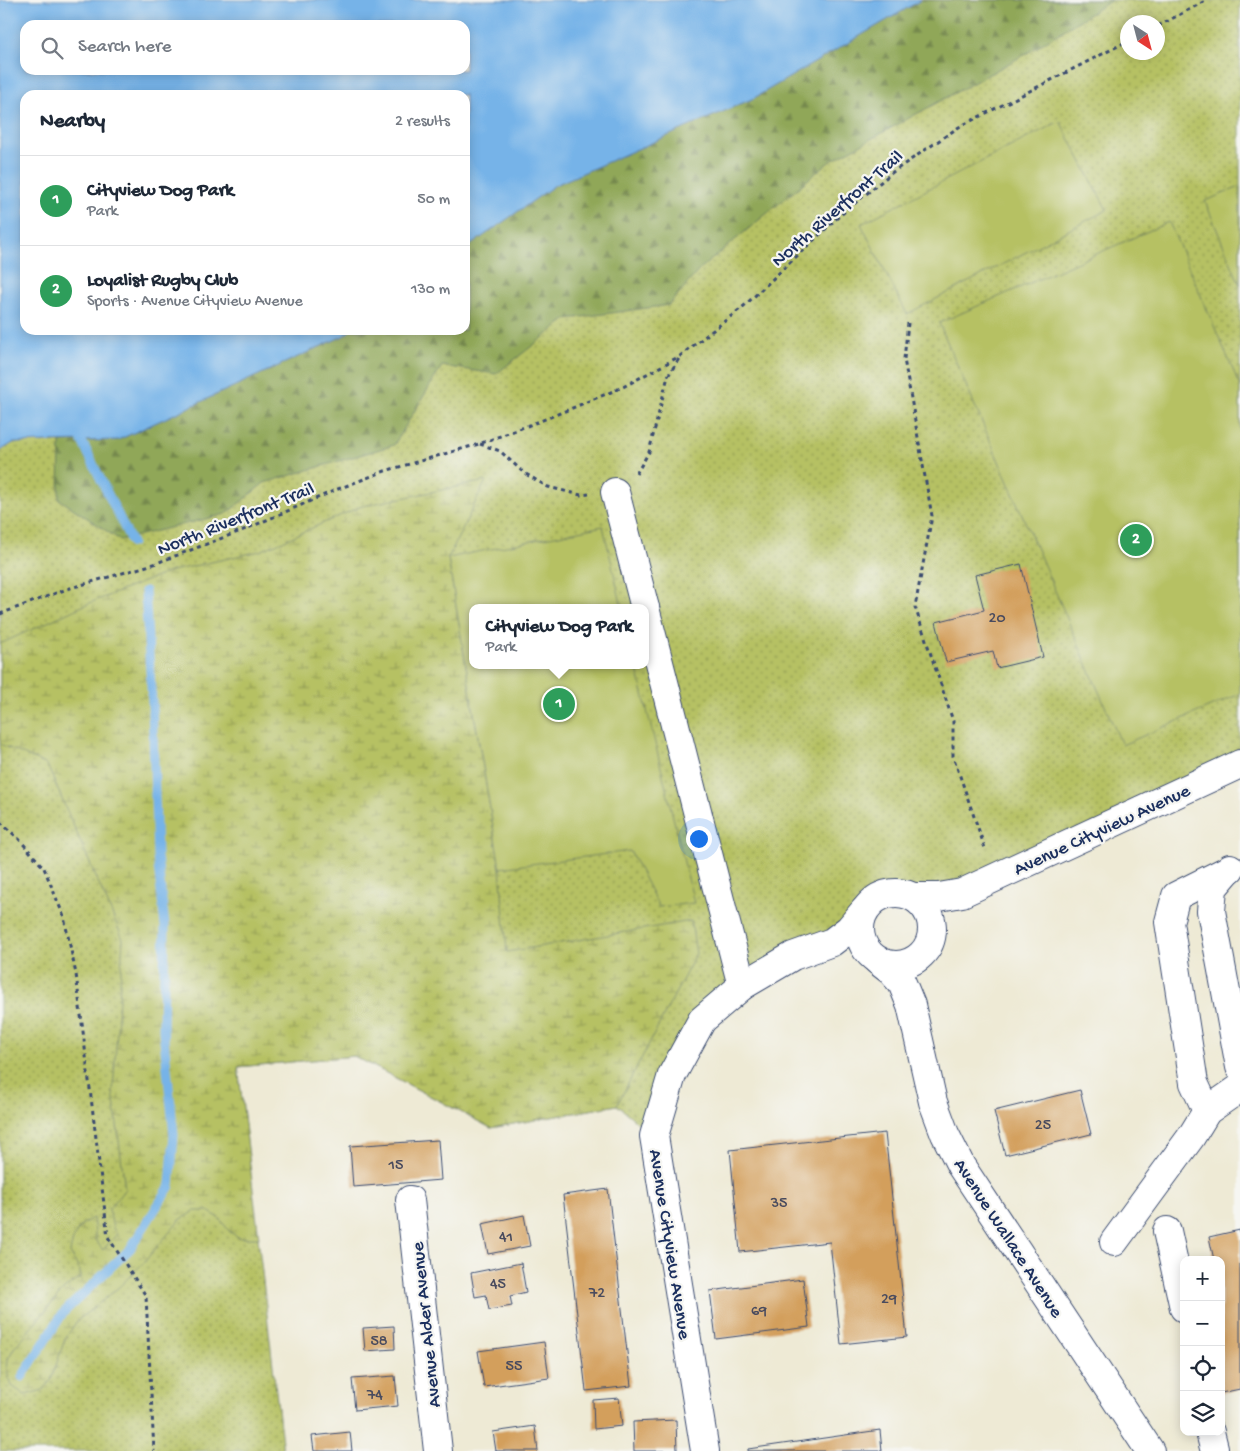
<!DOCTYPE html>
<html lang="en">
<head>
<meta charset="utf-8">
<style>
	body { margin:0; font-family:"Gochi Hand",sans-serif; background:#f2f2f3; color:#1f2937 }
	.controls { position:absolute; right:15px; bottom:15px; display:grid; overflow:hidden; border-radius:10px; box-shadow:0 2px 12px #0003 }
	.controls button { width:45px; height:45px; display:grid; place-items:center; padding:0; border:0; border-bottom:1px solid #e0e1e3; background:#fff; color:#1f2937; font:25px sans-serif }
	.compass { position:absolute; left:1120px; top:15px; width:45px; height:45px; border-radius:50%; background:#fff; box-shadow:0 2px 12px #0003; rotate:144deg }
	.you { position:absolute; left:698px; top:838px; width:18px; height:18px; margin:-12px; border:4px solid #fff; border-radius:50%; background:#1a73e8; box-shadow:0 0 0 8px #1a73e833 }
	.badge { display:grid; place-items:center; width:32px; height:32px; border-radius:50%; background:#1a73e8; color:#fff; font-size:16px; font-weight:700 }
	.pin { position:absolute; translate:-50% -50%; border:2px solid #fff; box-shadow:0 1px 5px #0006 }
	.popup { position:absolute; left:469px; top:604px; width:180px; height:65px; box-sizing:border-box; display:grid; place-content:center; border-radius:10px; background:#fff; filter:drop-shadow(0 1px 4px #0005); font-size:16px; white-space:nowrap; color:#747a83 }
	.popup b { font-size:19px; color:#1f2937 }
	.popup::after { content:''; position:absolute; left:50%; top:100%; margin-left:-10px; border:10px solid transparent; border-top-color:#fff }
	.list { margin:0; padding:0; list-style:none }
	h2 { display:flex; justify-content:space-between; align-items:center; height:65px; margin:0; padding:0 20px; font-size:21px }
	h2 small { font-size:16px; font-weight:400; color:#747a83 }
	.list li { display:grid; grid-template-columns:32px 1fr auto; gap:15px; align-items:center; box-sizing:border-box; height:90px; padding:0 20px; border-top:1px solid #e0e1e3 }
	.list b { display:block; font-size:19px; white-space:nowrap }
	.list p { margin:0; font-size:16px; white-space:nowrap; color:#747a83 }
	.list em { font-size:16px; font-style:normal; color:#747a83 }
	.icon { flex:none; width:28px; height:28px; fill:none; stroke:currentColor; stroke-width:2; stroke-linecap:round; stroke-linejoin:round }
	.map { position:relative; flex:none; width:1240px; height:1451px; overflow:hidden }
	.search { position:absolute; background:#fff; box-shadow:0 2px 12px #0003; left:20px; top:20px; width:450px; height:55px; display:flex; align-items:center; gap:12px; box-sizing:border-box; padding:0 18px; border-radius:15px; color:#747a83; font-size:19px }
	.panel { position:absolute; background:#fff; box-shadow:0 2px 12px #0003; left:20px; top:90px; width:450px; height:245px; border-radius:15px }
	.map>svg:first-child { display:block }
</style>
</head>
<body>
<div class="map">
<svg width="1240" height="1451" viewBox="0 0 1240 1451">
	<defs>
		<pattern id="grass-dots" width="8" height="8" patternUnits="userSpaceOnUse" patternTransform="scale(1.25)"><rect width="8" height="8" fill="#b6c163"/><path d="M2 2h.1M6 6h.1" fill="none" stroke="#939d55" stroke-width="1.8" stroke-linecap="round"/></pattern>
		<pattern id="forest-firs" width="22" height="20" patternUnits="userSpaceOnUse" patternTransform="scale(1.25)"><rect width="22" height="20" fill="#90a759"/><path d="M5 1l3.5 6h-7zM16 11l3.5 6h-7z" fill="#75884d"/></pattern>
		<pattern id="wetland-marsh" width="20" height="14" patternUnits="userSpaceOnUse" patternTransform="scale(1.25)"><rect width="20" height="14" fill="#b6c163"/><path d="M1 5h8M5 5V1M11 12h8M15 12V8" fill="none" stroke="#939d55"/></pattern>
	</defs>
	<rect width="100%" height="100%" fill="#f6f6f2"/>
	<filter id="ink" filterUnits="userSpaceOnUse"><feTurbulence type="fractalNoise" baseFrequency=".02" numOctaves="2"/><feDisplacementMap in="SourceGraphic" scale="10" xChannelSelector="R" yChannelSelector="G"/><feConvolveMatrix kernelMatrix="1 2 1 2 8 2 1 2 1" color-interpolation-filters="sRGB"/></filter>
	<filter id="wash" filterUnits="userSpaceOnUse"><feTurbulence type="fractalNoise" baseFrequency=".0096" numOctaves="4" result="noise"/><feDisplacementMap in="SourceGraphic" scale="20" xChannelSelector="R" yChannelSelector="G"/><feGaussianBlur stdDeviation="1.12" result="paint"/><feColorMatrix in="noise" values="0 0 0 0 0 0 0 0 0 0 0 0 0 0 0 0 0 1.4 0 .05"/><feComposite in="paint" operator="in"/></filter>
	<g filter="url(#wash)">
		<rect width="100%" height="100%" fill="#eeead5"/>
		<path fill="url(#grass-dots)" stroke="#687860" fill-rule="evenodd" d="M921 0H1240V764L962 893H892L881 896 702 1020 654 1136 617 1105 491 1128 354 1056 238 1067 283 1451H0V451L13 443 118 440 343 336 351 330H465V249L754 98ZM1128 22H1158V52H1128ZM473 608H645V665H473Z"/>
		<polygon fill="url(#forest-firs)" stroke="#566b5c" points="921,0 1112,0 1024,55 829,162 700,269 669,305 567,319 496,374 442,366 394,445 264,483 226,514 120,540 59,499 60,442 118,440 343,336 351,330 465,330 465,249 555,185 754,98"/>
		<path fill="url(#wetland-marsh)" stroke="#687860" d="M486 481 448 558 500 868 507 952 691 921 696 954 617 1105 491 1128 354 1056 238 1067 259 1238H240L230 1232 219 1218 208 1211H194L180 1220 144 1262 119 1287 77 1321 65 1339 51 1380 43 1390 25 1395 12 1386 7 1372 8 1359 14 1348 64 1289 80 1278V1271L70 1253C73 1237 77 1225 93 1218L96 1241 103 1250 117 1234 113 1228 109 1209 125 1189 113 1092 123 939 47 765 0 744V644L87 604 172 571 260 551 362 506Z"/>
		<g fill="#b6c163" stroke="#687860">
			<polygon points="1060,121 1107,210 907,314 861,224"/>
			<polygon points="1240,187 1240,285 1205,201"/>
			<polygon points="1169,222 1240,386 1240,694 1122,745 939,323"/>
			<polygon points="603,526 622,608 473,608 473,665 636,665 694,903 659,907 630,851 500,868 448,558"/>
		</g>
		<path fill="#76b3e8" stroke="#4871a3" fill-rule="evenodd" d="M0 0H921L754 98 555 185 465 249V95H25V330H351L343 336 118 440 13 443 0 451ZM25 25H465V70H25Z"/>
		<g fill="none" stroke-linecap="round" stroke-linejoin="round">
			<g stroke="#76b3e8" stroke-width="9">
				<polyline points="77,431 132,543"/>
				<polyline points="22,1377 63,1313 130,1249 170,1186 174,1135 163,1030 165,926 157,856 152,702 145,591"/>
			</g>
		</g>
		<g id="blocks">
			<g fill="#d39f5c">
				<polygon points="1021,564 1043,657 997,668 993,651 946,662 936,622 984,610 975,575"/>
				<polygon points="1080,1090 1091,1134 1005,1155 994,1111"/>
				<polygon points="885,1133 907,1337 841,1344 830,1242 740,1252 730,1150"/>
				<polygon points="438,1140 441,1180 353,1187 350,1146"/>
				<polygon points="608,1189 631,1386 586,1391 563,1195"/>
				<polygon points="524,1215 530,1246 488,1254 482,1224"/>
				<polygon points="1240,1230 1240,1389 1221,1393 1221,1260 1214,1260 1209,1237"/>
				<polygon points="521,1263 526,1292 510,1296 512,1306 489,1310 486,1295 475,1297 471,1273"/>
				<polygon points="803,1279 809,1327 716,1339 710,1291"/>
				<polygon points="394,1326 395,1349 365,1351 363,1328"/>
				<polygon points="544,1342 549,1378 484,1387 478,1351"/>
				<polygon points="395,1376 398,1406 355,1410 352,1379"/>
				<polygon points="619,1398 622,1426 594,1429 593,1400"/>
				<polygon points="676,1420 677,1451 634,1451 633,1422"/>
				<polygon points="535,1426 538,1451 496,1451 493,1432"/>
				<polygon points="880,1430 882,1451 748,1451 748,1449"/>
				<polygon points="350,1432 352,1451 314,1451 312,1436"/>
			</g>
		</g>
	</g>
	<g filter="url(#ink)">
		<use href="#blocks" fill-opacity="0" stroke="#3b4b70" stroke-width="1"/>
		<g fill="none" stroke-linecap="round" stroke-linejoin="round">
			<g stroke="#3b4b70" stroke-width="30">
				<g id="minor">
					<polyline points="615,492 645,608"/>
					<polyline points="645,608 742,986"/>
					<polyline points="1230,868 1213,888 1211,911 1240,1067"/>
					<circle cx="896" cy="929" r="36"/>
					<polyline points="913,897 939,897 962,893 1240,764"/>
					<polyline points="878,961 891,971 902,983 911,1005 933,1102 945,1134 961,1166 1150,1451"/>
					<polyline points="1207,1111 1194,1083 1169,922 1176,896 1230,869"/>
					<polyline points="410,1200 438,1451"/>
					<polyline points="1167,1231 1184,1308"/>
					<polyline points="1114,1242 1191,1137 1207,1111 1240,1088"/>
					<polyline points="1210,1432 1214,1448"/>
					<polyline points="705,1451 654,1136 672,1075 702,1020 742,986 793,956 832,942 849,929 864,911"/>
				</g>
			</g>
			<g stroke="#3b4b70" stroke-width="3" stroke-dasharray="4 4" stroke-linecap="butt">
				<polyline points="1158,26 1207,0"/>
				<polyline points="908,323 904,359 932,516 915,607 953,721 953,756 986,851"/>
				<polyline points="480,444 500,451 524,473 548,487 581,495 589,494"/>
				<polyline points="636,474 649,452 668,376 680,357"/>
				<polyline points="0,614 67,589 154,564 246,529 338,489 385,471 479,444 548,418 623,387 680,356 744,306 837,218 894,171 959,127 1128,41"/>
				<polyline points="0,822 19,839 44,868 64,917 76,974 108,1237 146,1296 154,1451"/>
			</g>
			<use href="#minor" stroke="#fff" stroke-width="28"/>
		</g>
	</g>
	<g text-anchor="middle" stroke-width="4.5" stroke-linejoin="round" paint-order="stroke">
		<g font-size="16" fill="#494b5e">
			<text x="997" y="622">20</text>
			<text x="1043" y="1129">25</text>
			<text x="396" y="1169">15</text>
			<text x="779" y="1207">35</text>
			<text x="506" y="1241">41</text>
			<text x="498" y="1288">45</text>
			<text x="597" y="1297">72</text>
			<text x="889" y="1303">29</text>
			<text x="759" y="1315">69</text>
			<text x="379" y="1345">58</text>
			<text x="514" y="1370">55</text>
			<text x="375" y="1399">74</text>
		</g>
		<g font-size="19" fill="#1b2f5e" stroke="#f6f6f2">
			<text transform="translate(836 207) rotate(-41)" y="7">North Riverfront Trail</text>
			<text transform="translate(235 517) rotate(-22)" y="7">North Riverfront Trail</text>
			<text transform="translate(1101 828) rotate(-25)" y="7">Avenue Cityview Avenue</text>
			<text transform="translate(1010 1237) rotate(57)" y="7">Avenue Wallace Avenue</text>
			<text transform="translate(672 1244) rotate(81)" y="7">Avenue Cityview Avenue</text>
			<text transform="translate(424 1325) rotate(-96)" y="7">Avenue Alder Avenue</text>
		</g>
	</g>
</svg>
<div class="controls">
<button>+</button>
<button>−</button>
<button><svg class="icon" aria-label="locate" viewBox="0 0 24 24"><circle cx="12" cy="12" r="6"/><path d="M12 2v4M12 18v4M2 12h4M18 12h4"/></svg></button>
<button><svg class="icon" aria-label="layers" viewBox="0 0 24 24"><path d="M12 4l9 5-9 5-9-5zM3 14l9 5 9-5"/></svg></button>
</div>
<svg class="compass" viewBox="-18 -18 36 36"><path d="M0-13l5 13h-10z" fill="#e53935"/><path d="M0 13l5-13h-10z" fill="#747a83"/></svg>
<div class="you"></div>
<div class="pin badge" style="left:559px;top:704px;background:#2e9e5b">1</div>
<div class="popup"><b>Cityview Dog Park</b>Park</div>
<div class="pin badge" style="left:1136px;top:540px;background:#2e9e5b">2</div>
<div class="search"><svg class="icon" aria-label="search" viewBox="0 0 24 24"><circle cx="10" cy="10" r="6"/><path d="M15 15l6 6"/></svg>Search here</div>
<section class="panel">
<h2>Nearby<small>2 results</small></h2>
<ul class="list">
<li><span class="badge" style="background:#2e9e5b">1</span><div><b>Cityview Dog Park</b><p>Park</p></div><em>50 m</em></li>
<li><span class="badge" style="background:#2e9e5b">2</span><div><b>Loyalist Rugby Club</b><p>Sports · Avenue Cityview Avenue</p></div><em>130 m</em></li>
</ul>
</section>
</div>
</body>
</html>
